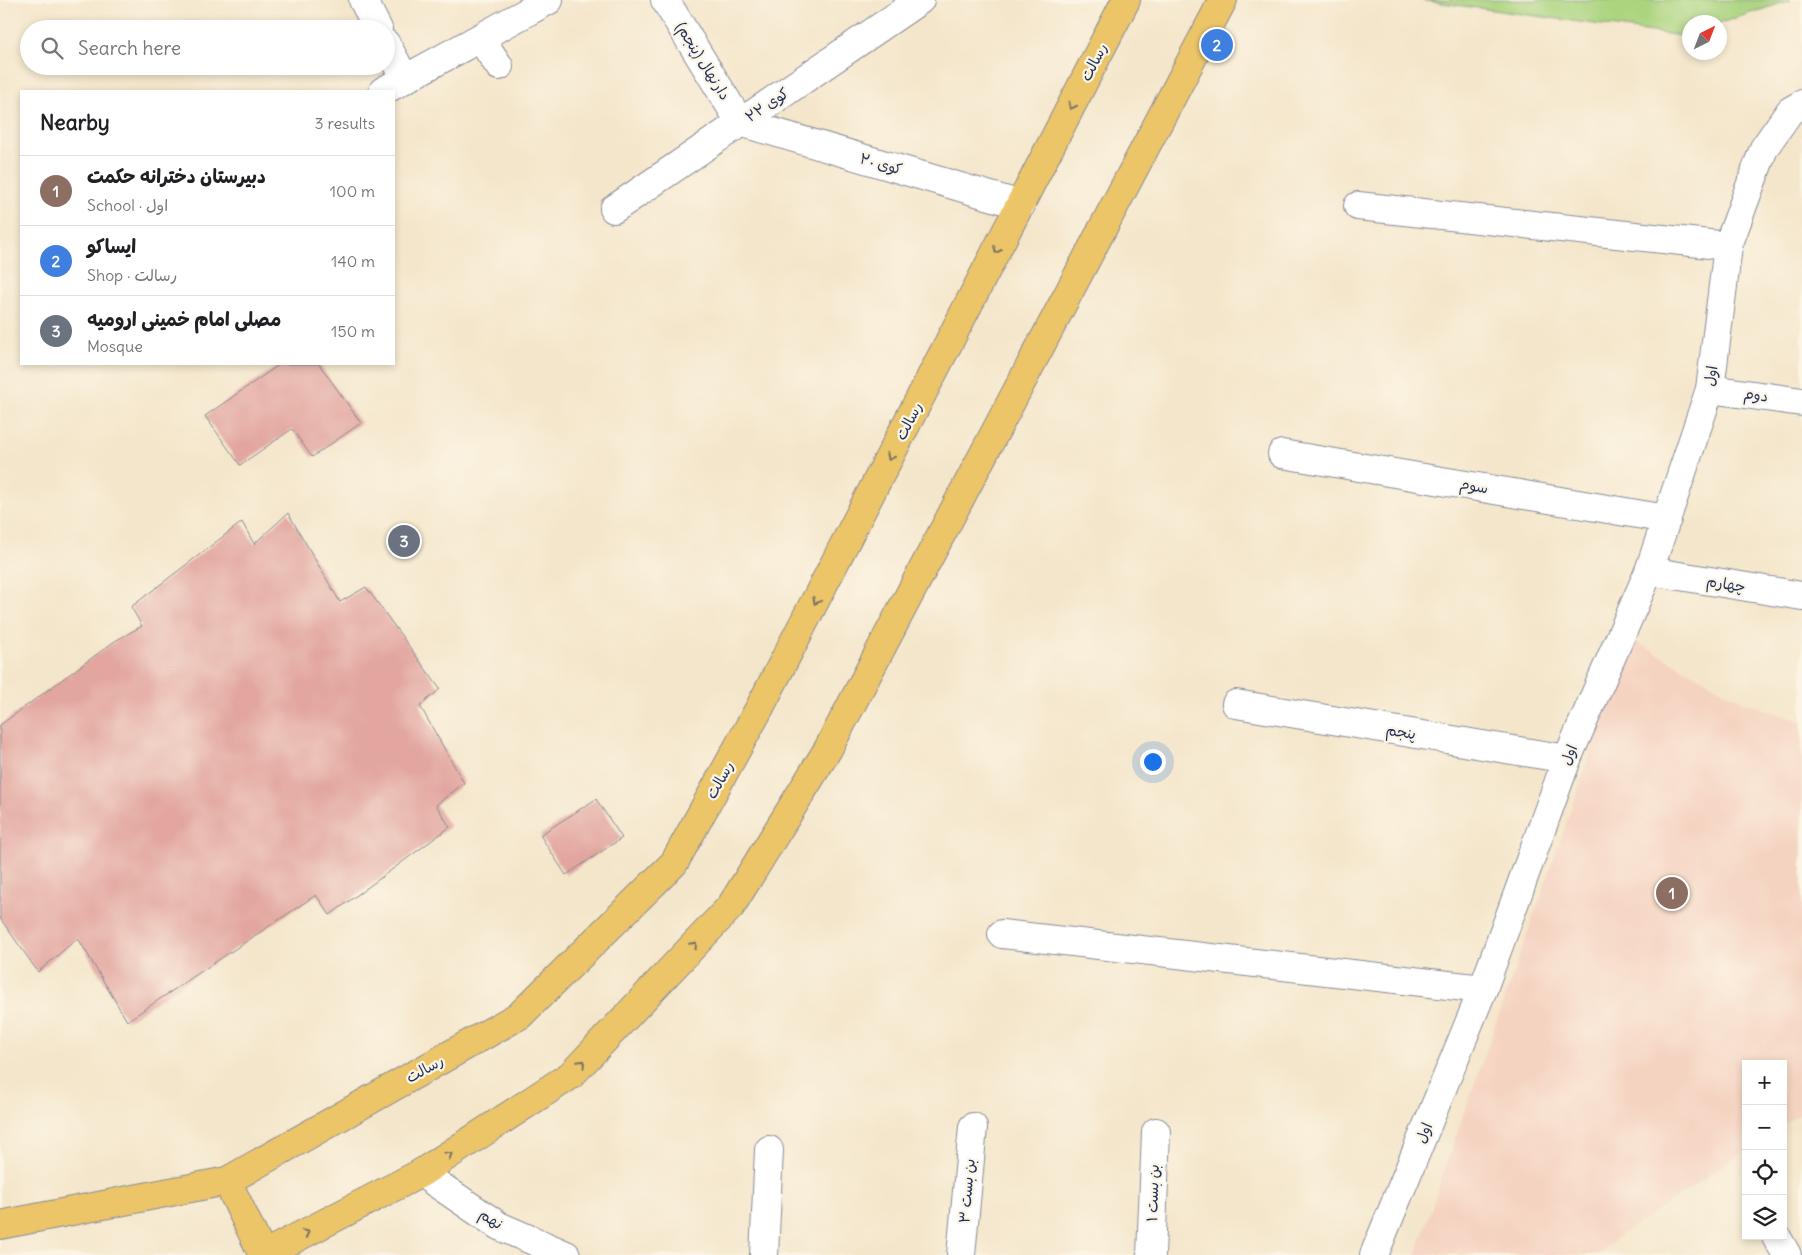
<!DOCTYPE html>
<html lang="en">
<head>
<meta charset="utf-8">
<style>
	body { margin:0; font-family:Delius,"Playpen Sans Arabic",sans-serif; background:#f6f6f6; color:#202124 }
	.controls { position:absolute; right:15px; bottom:15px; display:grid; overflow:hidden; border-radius:0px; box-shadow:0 2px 8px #0003 }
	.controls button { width:45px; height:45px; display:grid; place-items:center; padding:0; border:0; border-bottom:1px solid #e0e0e0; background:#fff; color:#202124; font:25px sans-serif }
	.compass { position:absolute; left:1682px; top:15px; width:45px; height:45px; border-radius:50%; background:#fff; box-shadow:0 2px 8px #0003; rotate:42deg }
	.you { position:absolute; left:1152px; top:761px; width:18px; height:18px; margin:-12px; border:4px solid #fff; border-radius:50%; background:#1a73e8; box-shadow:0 0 0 8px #1a73e833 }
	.badge { display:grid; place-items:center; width:32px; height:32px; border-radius:50%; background:#0f766e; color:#fff; font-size:16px; font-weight:700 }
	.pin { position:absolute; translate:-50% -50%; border:2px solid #fff; box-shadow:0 1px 5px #0006 }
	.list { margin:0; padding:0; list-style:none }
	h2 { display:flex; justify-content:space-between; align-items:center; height:65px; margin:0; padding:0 20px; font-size:21px }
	h2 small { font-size:16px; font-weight:400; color:#757577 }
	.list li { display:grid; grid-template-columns:32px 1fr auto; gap:15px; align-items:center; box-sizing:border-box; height:70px; padding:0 20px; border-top:1px solid #e0e0e0 }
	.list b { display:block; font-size:19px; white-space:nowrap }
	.list p { margin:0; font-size:16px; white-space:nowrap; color:#757577 }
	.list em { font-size:16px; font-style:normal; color:#757577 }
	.icon { flex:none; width:28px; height:28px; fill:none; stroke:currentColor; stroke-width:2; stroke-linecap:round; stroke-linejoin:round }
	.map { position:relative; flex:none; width:1802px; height:1255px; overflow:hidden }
	.search { position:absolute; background:#fff; box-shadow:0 2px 8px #0003; left:20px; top:20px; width:375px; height:55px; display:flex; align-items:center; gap:12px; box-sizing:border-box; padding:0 18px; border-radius:28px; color:#757577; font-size:19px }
	.panel { position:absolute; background:#fff; box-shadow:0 2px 8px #0003; left:20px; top:90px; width:375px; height:275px; border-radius:0px }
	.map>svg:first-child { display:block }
</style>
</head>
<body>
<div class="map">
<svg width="1802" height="1255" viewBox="0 0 1802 1255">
	<rect width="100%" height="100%" fill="#fcf5e5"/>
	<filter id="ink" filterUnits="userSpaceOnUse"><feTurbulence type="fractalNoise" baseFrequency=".02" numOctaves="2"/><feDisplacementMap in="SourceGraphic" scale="10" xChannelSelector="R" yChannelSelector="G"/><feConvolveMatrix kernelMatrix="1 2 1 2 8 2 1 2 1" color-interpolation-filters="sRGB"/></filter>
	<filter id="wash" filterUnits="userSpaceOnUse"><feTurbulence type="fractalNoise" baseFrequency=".0096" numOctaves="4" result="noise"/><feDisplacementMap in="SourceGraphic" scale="20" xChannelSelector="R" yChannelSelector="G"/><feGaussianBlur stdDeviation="1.12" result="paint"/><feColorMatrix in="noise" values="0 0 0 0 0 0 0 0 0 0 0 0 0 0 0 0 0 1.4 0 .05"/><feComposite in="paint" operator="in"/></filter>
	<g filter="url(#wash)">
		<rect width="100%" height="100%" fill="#f4e6cb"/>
		<polygon fill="#f5d3c1" points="1631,639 1744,702 1802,722 1802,1112 1783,1125 1783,1064 1746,1064 1746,1150 1615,1239 1598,1255 1416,1255 1449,1156"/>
		<polygon fill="#abd47f" stroke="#63826e" points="1420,0 1791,0 1720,23 1690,22 1689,33 1682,36"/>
		<g id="blocks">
			<g fill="#e2a69f">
				<polygon points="280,364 319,364 361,423 312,457 292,429 240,465 205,416"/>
				<polygon points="288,513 340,602 366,587 440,689 420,706 464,783 436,805 450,827 330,915 316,895 127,1021 78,938 38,972 0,918 0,725 115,641 142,626 131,607 242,522 254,544"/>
				<polygon points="596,799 622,838 566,875 540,835"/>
			</g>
		</g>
	</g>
	<g filter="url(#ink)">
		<use href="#blocks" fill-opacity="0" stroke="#888a94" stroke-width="1"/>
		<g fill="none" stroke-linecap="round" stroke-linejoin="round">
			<g stroke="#888a94" stroke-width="30">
				<g id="minor">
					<polyline points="363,0 378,29"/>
					<polyline points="665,0 740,122"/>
					<polyline points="480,38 499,66"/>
					<polyline points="386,44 405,79"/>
					<polyline points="383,91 549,0"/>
					<polyline points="740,122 1021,205"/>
					<polyline points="1358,206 1728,246"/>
					<polyline points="614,209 920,0"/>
					<polyline points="1710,389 1802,402"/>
					<polyline points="1282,454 1667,519"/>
					<polyline points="1649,571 1802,596"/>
					<polyline points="1236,704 1567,759"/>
					<polyline points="1002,934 1483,989"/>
					<polyline points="421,1173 499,1226 566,1255"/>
					<polyline points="1776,1236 1787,1255"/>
					<polyline points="764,1255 769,1150"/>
					<polyline points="961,1255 973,1127"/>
					<polyline points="1151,1255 1156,1132"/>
					<polyline points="1374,1255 1483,989 1567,759 1649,571 1710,389 1728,246 1764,148 1790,111 1802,104"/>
				</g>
			</g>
			<g stroke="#888a94" stroke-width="30">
				<g id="primary">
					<polyline points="227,1181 263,1255"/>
					<polyline points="0,1225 227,1181 520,1015 674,863 759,709 1126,0"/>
					<polyline points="263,1255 421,1173 571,1075 731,906 828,749 1223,0"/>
				</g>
			</g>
			<use href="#minor" stroke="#fff" stroke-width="28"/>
			<use href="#primary" stroke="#ecc569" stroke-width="28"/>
		</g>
		<defs><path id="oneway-chevron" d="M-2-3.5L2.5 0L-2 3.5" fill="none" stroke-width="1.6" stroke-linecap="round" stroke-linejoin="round" transform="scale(1.25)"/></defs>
		<g stroke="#797263">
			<use href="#oneway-chevron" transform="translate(1072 106) rotate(117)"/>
			<use href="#oneway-chevron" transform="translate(997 250) rotate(117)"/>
			<use href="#oneway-chevron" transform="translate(890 457) rotate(117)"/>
			<use href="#oneway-chevron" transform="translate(816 601) rotate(117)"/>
			<use href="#oneway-chevron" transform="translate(694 945) rotate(-47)"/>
			<use href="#oneway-chevron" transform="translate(582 1063) rotate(-47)"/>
			<use href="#oneway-chevron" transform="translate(449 1155) rotate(-33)"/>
			<use href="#oneway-chevron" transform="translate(306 1233) rotate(-27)"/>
		</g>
	</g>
	<g text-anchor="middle" stroke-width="4.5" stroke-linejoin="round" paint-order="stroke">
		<g font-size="15" fill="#1b2f5e" stroke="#fcf5e5">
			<text transform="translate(703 61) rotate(58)" y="5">دارنهال (پنجم)</text>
			<text transform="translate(1094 62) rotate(-63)" y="5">رسالت</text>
			<text transform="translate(767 105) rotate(-34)" y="5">کوی ۲۲</text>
			<text transform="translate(881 164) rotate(16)" y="5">کوی ۲۰</text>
			<text transform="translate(1711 376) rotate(-81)" y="5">اول</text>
			<text transform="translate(1756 395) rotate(8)" y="5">دوم</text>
			<text transform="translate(909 421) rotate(-63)" y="5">رسالت</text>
			<text transform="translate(1474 486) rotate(10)" y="5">سوم</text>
			<text transform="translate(1726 584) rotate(9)" y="5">چهارم</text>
			<text transform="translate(1401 732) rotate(9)" y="5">پنجم</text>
			<text transform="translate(1569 755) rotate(-68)" y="5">اول</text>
			<text transform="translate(720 780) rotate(-61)" y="5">رسالت</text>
			<text transform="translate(425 1069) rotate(-29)" y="5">رسالت</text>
			<text transform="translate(1424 1133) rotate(-68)" y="5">اول</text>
			<text transform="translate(967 1191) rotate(-85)" y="5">بن بست ۳</text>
			<text transform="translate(1153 1193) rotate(-88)" y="5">بن بست ۱</text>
			<text transform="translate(491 1219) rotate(32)" y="5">نهم</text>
		</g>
	</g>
</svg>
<div class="controls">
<button>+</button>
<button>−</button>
<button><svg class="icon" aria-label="locate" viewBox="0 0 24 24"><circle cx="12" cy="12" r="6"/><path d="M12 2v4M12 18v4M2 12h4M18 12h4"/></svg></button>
<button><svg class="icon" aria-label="layers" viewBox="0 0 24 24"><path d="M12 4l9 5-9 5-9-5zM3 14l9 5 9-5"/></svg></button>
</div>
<svg class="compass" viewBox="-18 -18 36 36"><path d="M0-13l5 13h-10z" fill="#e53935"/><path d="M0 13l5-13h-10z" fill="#757577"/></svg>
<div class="you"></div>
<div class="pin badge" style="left:1672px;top:893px;background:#8d6e63">1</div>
<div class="pin badge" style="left:1217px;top:45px;background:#3f7fe0">2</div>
<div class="pin badge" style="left:404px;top:541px;background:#6b7280">3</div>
<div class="search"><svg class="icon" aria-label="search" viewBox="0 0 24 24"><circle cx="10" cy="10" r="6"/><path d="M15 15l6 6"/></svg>Search here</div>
<section class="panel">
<h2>Nearby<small>3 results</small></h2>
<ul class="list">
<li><span class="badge" style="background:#8d6e63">1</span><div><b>دبیرستان دخترانه حکمت</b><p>School · اول</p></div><em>100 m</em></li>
<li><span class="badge" style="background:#3f7fe0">2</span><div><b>ایساکو</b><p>Shop · رسالت</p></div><em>140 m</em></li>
<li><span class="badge" style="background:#6b7280">3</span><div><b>مصلی امام خمینی ارومیه</b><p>Mosque</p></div><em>150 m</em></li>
</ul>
</section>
</div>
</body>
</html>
